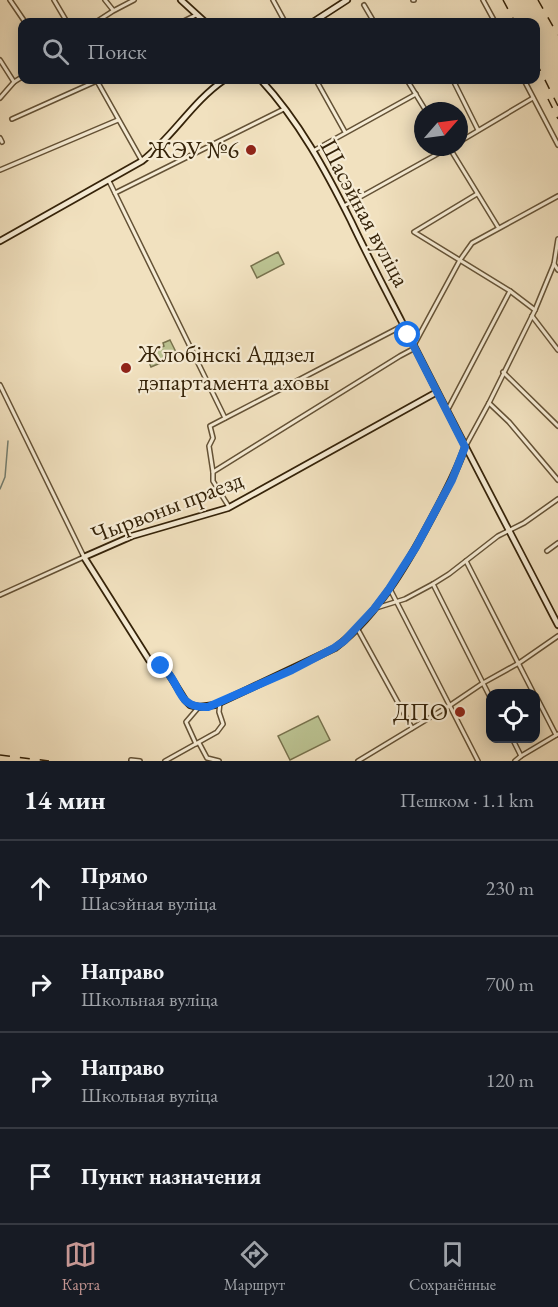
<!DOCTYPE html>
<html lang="ru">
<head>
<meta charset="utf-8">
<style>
	body { margin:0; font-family:"EB Garamond",serif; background:#242831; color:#f1f3f6 }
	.controls { position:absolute; right:18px; bottom:18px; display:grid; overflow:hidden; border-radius:12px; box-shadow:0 3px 15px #0003 }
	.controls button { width:54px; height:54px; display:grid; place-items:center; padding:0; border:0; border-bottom:2px solid #363941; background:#171b24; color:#f1f3f6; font:30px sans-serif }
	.compass { position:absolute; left:414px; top:102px; width:54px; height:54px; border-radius:50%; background:#171b24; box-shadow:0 3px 15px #0003; rotate:62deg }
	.stop { position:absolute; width:18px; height:18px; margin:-14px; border:4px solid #1a73e8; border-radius:50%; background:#fff }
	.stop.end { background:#1a73e8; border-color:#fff; box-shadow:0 2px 6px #0008 }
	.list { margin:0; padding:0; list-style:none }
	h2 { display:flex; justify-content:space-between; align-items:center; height:78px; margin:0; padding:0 24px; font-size:26px }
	h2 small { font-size:20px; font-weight:400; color:#9ea1a6 }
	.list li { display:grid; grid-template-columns:39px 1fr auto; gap:18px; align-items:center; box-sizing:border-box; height:96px; padding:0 24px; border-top:2px solid #363941 }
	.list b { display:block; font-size:22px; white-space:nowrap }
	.list p { margin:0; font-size:20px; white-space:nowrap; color:#9ea1a6 }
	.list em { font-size:20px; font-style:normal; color:#9ea1a6 }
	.icon { flex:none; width:33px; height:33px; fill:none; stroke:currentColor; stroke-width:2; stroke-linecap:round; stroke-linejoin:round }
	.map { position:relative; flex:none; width:558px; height:761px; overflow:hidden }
	.search { position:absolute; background:#171b24; box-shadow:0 3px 15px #0003; left:18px; right:18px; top:18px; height:66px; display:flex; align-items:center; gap:15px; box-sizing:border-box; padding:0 21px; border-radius:12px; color:#9ea1a6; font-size:22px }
	.sheet { height:462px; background:#171b24 }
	nav { display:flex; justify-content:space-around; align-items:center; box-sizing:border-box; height:84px; border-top:2px solid #363941; background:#171b24; font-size:16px; color:#9ea1a6 }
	nav a { display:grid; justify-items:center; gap:3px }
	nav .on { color:#c59692 }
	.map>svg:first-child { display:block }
</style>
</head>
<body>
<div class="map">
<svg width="558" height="761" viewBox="0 0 558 761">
	<rect width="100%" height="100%" fill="#f1e1bf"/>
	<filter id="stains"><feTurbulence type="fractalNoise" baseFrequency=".00333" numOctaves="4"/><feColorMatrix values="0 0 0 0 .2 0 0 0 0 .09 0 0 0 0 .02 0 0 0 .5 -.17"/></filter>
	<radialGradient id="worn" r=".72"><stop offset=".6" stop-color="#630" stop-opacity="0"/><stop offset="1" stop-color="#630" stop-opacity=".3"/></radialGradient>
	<g fill="#bbc291" stroke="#78724d" stroke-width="1.5">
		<polygon points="278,252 284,264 257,278 251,266"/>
		<polygon points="170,340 177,354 170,357 167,352 170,359 151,367 146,355 164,346 163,343"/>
		<polygon points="318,716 330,740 290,760 278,736"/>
	</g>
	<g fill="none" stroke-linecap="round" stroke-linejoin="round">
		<polyline stroke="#737f72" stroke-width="1.5" points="0,489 5,477 8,441"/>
		<g stroke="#645236" stroke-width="6">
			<g id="street">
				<polyline points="10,0 25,22"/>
				<polyline points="54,0 67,22"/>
				<polyline points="105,0 113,10"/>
				<polyline points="273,0 285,22"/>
				<polyline points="413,0 414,0"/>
				<polyline points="483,0 495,22"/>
				<polyline points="364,5 374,22"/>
				<polyline points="96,22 113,11 134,0"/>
				<polyline points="182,22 196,15"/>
				<polyline points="0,60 14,82"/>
				<polyline points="316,80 345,132"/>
				<polyline points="407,80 426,111"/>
				<polyline points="453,80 478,130"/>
				<polyline points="524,80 558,145"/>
				<polyline points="97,81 142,161"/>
				<polyline points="0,98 14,82 22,77"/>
				<polyline points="12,119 99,80"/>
				<polyline points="0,138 2,142"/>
				<polyline points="459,142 533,98"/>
				<polyline points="449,147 498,227"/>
				<polyline points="313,151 416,94"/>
				<polyline points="0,170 118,120"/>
				<polyline points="109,181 225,418"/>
				<polyline points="115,193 284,109"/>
				<polyline points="477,194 414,232 510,291 535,310"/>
				<polyline points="344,206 450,147"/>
				<polyline points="554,264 558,270"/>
				<polyline points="532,316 558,350"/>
				<polyline points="414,345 460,260 472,243 558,196"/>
				<polyline points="503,372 558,426"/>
				<polyline points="0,385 84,557 0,595"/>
				<polyline points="489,403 509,422 558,480"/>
				<polyline points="447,411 510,291"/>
				<polyline points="465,447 489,403 535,310 554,264 558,239"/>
				<polyline points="213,472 209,446 213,438 210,426 404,325"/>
				<polyline points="229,507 213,481 213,472 400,356 415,348"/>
				<polyline points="547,551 558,543"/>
				<polyline points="466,561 534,694"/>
				<polyline points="433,584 490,697"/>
				<polyline points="390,589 478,761"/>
				<polyline points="376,608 405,599 433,584 449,574 498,536 524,523 558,499"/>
				<polyline points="357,628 412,728"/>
				<polyline points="536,696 556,735"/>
				<polyline points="512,738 521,756"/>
				<polyline points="199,743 207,758 219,761"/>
				<polyline points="196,744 186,722 198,708"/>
				<polyline points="131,760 140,761"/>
				<polyline points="165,761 217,732 223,724 219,712 220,702"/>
				<polyline points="358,761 449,706 483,683 519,663 558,636"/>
				<polyline points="515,761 521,756 558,734"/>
			</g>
		</g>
		<g stroke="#352309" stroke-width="8">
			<g id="secondary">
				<polyline points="181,0 205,22"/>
				<polyline points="313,22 347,0"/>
				<path d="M261 80C299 121 326 171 351 221 367 255 385 289 402 322 453 424 506 524 558 625"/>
				<path d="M0 241 142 161C173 137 192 102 224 80"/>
				<path d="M437 392 228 508 132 536 84 557 149 660 167 671 185 700 190 705 199 707 215 705 335 648C380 614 412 556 438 506 448 487 458 468 465 447"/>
			</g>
		</g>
		<use href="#street" stroke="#f6ecd5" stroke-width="3"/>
		<use href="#secondary" stroke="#f6ecd5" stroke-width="4.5"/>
		<g stroke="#352309" stroke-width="1.5" stroke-dasharray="10 10" stroke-linecap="butt">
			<polyline points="503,0 515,22"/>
			<polyline points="538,0 558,35"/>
			<polyline points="536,62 558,106"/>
			<polyline points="548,99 558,119"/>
			<polyline points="0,755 49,761"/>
		</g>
	</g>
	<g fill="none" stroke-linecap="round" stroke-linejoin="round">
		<path stroke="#1a73e8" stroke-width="8" d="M161 666C183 683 174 708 208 707L292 670 334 648 344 641 374 609 389 589 416 547 452 480 465 447 408 335"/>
	</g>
	<g fill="#8f2418" stroke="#f6ecd5" stroke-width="2">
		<circle cx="251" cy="150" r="6"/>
		<circle cx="126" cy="368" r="6"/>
		<circle cx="460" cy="712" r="6"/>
	</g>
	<g text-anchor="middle" stroke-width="4.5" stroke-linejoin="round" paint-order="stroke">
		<g font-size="24" fill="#352309" stroke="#f6ecd5" text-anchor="end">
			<text x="239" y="158">ЖЭУ №6</text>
			<text x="138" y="362" text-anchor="start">Жлобінскі Аддзел<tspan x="138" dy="28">дэпартамента аховы</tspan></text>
			<text x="448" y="720">ДПО</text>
		</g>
		<g font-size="24" fill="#352309" stroke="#f6ecd5">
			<text transform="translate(365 213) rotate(62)" y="8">Шасэйная вуліца</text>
			<text transform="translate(167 507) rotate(-21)" y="8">Чырвоны праезд</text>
		</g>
	</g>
	<rect width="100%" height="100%" filter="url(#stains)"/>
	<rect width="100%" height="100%" fill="url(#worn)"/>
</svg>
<div class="controls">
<button><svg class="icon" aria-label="locate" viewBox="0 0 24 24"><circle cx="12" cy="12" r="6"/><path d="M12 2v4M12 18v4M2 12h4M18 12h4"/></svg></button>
</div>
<svg class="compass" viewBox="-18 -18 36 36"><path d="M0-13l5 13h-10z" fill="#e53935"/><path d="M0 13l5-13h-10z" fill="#9ea1a6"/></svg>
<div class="stop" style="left:408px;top:335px"></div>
<div class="stop end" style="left:161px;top:666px"></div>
<div class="search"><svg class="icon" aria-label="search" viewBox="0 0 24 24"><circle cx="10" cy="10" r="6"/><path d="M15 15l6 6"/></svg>Поиск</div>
</div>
<section class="sheet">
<h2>14 мин<small>Пешком · 1.1 km</small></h2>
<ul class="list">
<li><svg class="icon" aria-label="ahead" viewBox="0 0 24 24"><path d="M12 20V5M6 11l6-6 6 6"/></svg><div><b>Прямо</b><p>Шасэйная вуліца</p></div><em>230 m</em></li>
<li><svg class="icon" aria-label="right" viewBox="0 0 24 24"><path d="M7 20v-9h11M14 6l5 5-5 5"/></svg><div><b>Направо</b><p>Школьная вуліца</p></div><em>700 m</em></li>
<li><svg class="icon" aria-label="right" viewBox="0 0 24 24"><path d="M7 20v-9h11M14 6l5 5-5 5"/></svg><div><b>Направо</b><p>Школьная вуліца</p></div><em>120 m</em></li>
<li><svg class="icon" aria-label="arrive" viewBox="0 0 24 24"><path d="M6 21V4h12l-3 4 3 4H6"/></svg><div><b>Пункт назначения</b></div></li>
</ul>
</section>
<nav>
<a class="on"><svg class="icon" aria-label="map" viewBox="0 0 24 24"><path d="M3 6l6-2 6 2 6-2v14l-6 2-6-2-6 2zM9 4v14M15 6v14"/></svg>Карта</a>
<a><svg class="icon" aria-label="directions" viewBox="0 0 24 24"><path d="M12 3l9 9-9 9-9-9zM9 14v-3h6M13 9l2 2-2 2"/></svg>Маршрут</a>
<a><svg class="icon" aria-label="saved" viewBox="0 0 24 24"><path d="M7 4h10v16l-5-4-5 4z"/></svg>Сохранённые</a>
</nav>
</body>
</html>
